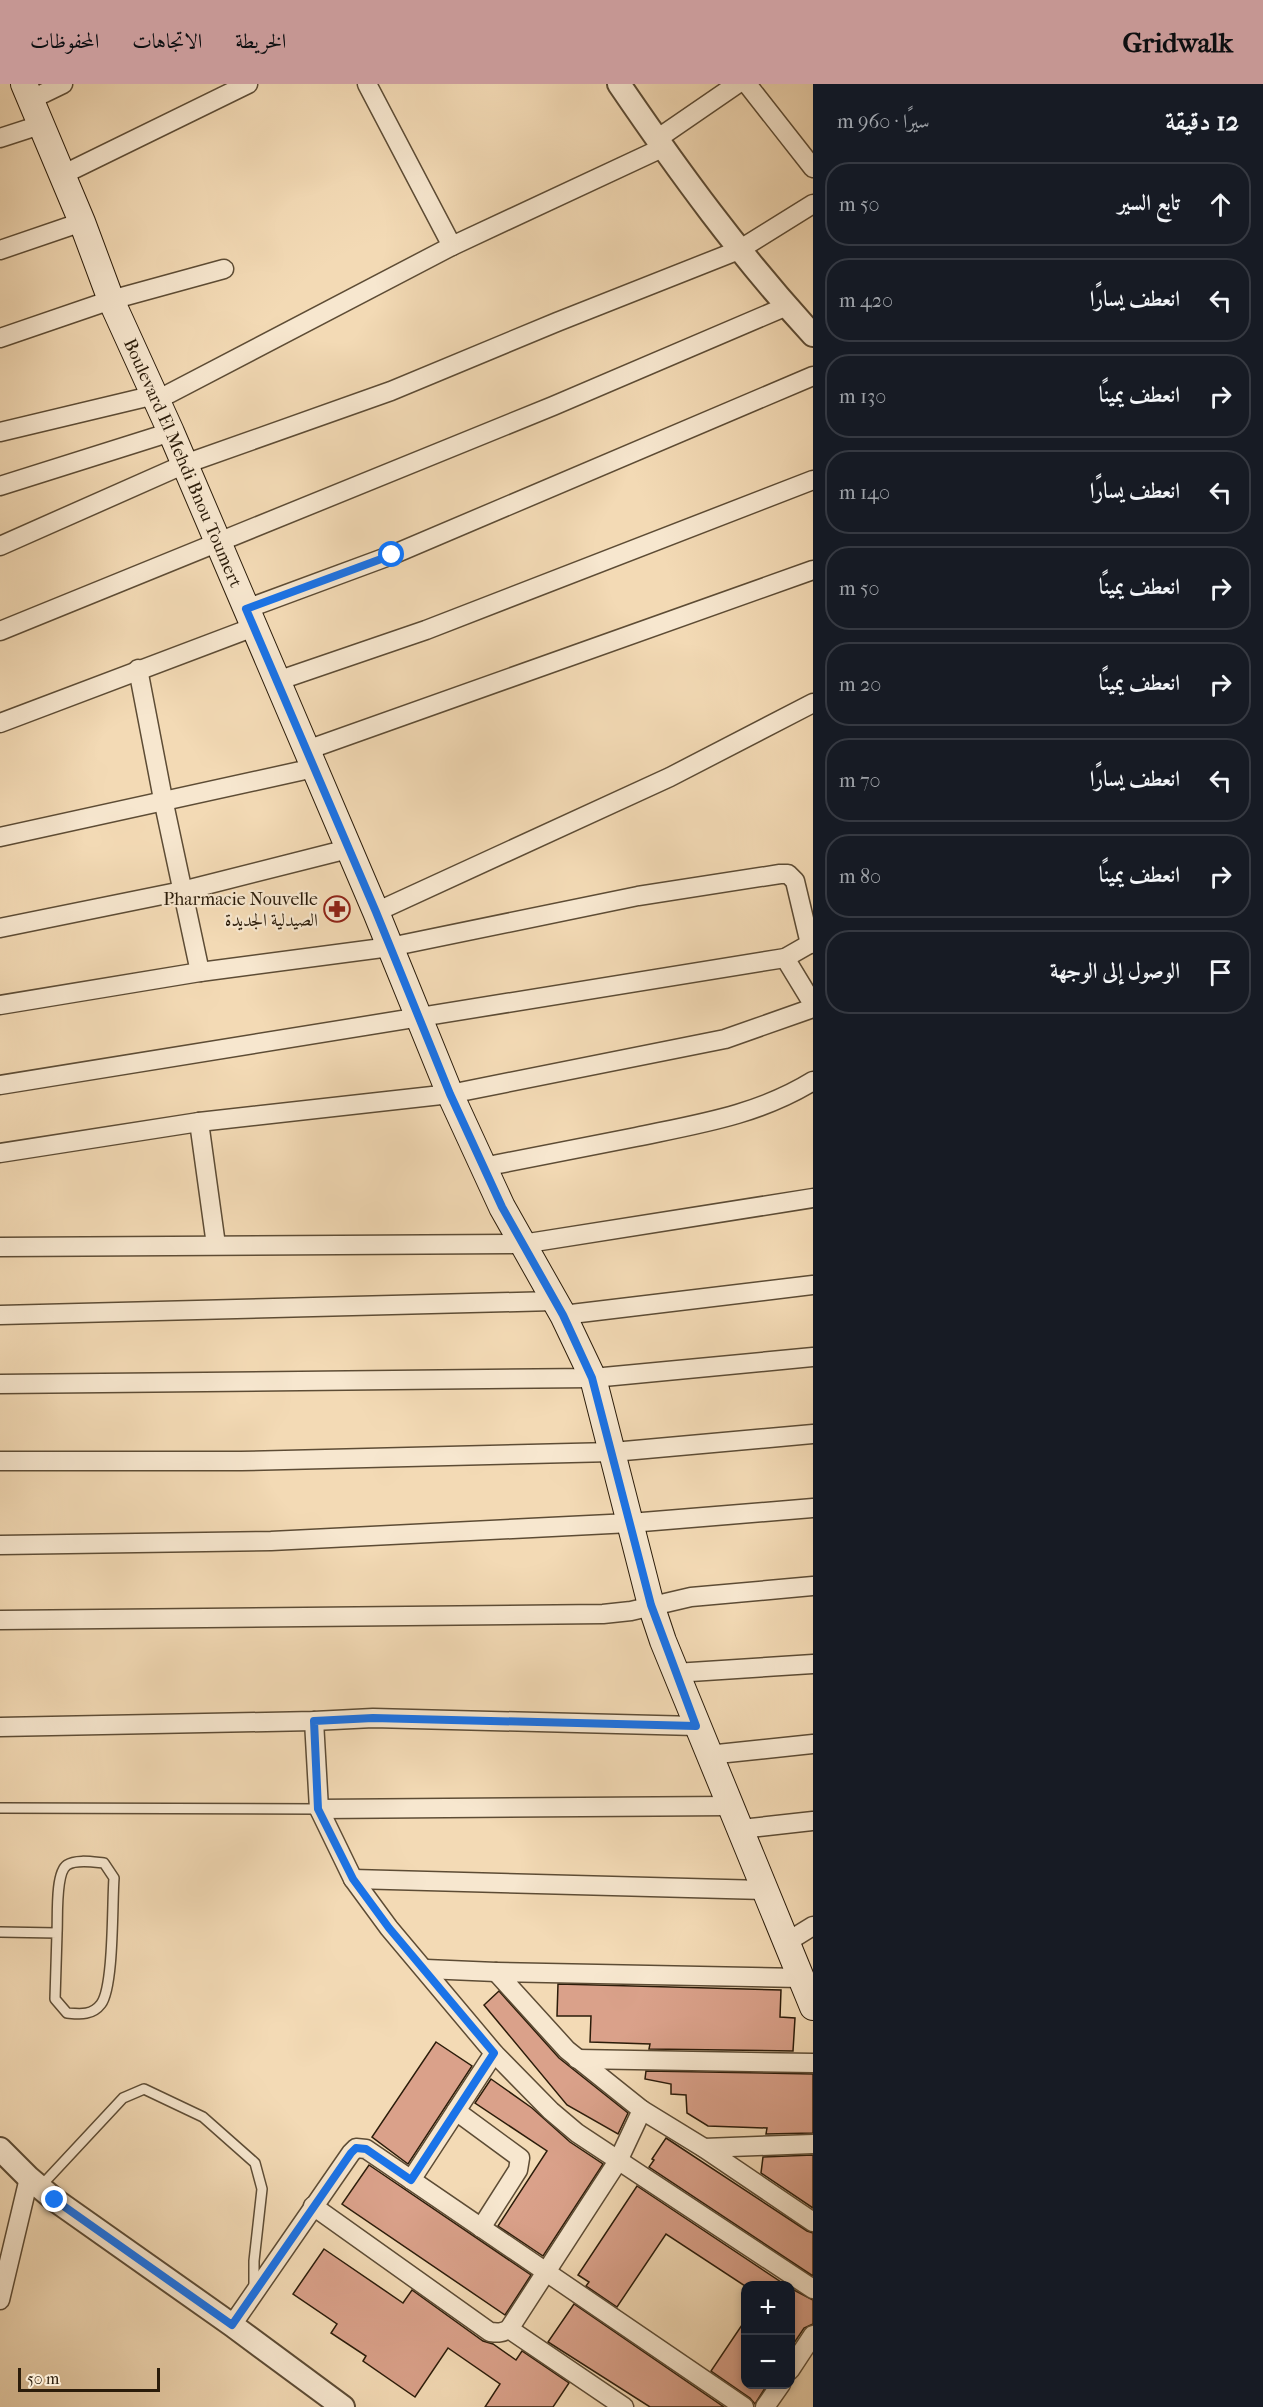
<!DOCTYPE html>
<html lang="ar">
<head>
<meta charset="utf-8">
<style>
	body { margin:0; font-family:"IM FELL French Canon",Amiri,serif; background:#242831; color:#f1f3f6; direction:rtl }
	.controls { position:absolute; right:18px; bottom:18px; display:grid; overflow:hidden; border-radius:12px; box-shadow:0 3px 9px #0003 }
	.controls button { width:54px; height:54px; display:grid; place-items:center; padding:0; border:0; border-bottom:2px solid #363941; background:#171b24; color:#f1f3f6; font:30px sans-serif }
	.scale { position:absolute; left:18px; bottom:15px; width:142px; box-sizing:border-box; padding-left:6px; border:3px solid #2b1c0a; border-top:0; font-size:16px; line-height:21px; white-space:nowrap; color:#2b1c0a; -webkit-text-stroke:4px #f7e7cf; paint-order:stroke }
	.stop { position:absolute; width:18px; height:18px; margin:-14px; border:4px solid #1a73e8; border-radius:50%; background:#fff }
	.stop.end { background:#1a73e8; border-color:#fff; box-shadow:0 2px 6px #0008 }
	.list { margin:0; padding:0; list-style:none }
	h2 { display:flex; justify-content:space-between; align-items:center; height:78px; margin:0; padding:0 24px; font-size:26px }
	h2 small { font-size:20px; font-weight:400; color:#9ea1a6 }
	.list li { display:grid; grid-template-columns:39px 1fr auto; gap:18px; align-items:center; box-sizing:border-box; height:84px; margin:0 12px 12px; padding:0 12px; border:2px solid #363941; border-radius:24px }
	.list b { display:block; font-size:22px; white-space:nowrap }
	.list em { font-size:20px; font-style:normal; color:#9ea1a6 }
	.icon { flex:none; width:33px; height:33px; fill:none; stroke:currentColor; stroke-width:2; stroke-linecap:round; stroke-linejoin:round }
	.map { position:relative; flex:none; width:813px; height:2323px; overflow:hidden; direction:ltr }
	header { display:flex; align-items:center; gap:36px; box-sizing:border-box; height:84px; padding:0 30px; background:#c59692; color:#111 }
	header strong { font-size:28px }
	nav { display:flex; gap:33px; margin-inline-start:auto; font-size:21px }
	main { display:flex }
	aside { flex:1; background:#171b24 }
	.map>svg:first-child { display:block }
</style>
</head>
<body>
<header>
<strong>Gridwalk</strong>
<nav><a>الخريطة</a><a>الاتجاهات</a><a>المحفوظات</a></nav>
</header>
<main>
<aside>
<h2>12 دقيقة<small>سيرًا · 960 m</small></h2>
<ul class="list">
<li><svg class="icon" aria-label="ahead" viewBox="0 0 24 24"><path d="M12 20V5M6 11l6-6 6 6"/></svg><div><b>تابع السير</b></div><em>50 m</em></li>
<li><svg class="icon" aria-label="left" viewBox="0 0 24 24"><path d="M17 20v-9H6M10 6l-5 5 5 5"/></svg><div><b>انعطف يسارًا</b></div><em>420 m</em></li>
<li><svg class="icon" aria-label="right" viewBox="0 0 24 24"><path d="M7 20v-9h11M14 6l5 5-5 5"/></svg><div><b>انعطف يمينًا</b></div><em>130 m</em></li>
<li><svg class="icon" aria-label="left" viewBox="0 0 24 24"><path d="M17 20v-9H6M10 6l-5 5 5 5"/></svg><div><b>انعطف يسارًا</b></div><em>140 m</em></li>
<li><svg class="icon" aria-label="right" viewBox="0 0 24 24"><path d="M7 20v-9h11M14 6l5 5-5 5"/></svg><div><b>انعطف يمينًا</b></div><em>50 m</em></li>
<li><svg class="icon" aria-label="right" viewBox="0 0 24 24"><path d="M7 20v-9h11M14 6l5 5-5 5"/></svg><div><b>انعطف يمينًا</b></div><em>20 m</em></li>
<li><svg class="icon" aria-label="left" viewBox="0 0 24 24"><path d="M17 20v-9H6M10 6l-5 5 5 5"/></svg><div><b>انعطف يسارًا</b></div><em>70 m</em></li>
<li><svg class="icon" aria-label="right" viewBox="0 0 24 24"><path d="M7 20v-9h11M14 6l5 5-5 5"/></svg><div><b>انعطف يمينًا</b></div><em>80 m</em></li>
<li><svg class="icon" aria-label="arrive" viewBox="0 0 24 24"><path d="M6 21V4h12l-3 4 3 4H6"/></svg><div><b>الوصول إلى الوجهة</b></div></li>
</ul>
</aside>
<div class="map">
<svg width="813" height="2323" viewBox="0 0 813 2323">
	<rect width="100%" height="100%" fill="#f3dab5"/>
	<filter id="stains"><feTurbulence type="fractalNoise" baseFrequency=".00333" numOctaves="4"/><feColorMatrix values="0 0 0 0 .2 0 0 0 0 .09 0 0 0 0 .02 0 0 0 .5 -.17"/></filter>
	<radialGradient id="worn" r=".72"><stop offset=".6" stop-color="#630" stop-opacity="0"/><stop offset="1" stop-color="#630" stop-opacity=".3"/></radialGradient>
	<g fill="#daa18a" stroke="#2b1c0a" stroke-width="1.5">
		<polygon points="558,1900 781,1906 780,1933 795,1934 793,1967 649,1965 650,1960 590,1958 591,1932 557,1932"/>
		<polygon points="499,1907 559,1974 628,2029 618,2050 567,2021 484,1921"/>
		<polygon points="436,1958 472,1982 408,2080 372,2053"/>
		<polygon points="646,1987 813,1990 813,2049 766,2050 767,2044 708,2042 687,2029 686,2011 671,2010 671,2000 645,1995"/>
		<polygon points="491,1995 532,2024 570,2058 603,2080 543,2172 498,2142 547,2067 475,2019"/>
		<polygon points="666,2054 807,2147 813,2149 813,2192 649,2083 654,2076 652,2075"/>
		<polygon points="813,2071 813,2124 761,2089 763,2073"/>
		<polygon points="369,2081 531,2191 505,2231 342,2120"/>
		<polygon points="637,2102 787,2202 745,2202 666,2150 617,2223 586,2202 589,2198 578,2191"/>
		<polygon points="324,2165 403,2219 412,2206 483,2257 493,2260 516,2276 522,2267 569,2299 553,2323 485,2323 500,2300 448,2264 415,2313 363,2277 366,2272 331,2249 337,2240 293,2210"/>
		<polygon points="790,2204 813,2216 813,2240 804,2244 790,2265"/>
		<polygon points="574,2220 724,2323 650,2323 548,2258"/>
		<polygon points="746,2235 746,2301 767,2301 755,2320 750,2314 711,2287"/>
	</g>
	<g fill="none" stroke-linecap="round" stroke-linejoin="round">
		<g stroke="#5d4c35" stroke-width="12">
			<g id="service">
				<polyline points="0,1724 319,1725"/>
				<path d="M0 1848 57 1849 55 1915 67 1929C79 1930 92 1932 101 1920 114 1903 112 1820 114 1794L104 1779C93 1778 76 1775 67 1781 55 1789 58 1834 57 1849"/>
				<polyline points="40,2103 123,2014 144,2005 203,2033 255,2079 262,2105 254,2177 254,2204"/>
			</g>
		</g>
		<g stroke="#5d4c35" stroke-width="21">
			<g id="minor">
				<polyline points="367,0 452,162"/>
				<polyline points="747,0 813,84"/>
				<polyline points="30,16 63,0"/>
				<polyline points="0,54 40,41"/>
				<polyline points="657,55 737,0"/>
				<polyline points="62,91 248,0"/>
				<polyline points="0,166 82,138"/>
				<polyline points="0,254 111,216 224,185"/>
				<polyline points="157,316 452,162 662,64"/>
				<polyline points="0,348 155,311"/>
				<polyline points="0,402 171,348"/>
				<polyline points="0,462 185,380 391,307 557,238 739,166 813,120"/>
				<polyline points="246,525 392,471 813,292"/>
				<polyline points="0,547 553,322 787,222"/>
				<polyline points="138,585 163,715 200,888"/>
				<polyline points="277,597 426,546 813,396"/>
				<polyline points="0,639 254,543"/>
				<polyline points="307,666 813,486"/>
				<polyline points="0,753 314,684"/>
				<polyline points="376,828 670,693 813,619"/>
				<polyline points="0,844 182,807 348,765"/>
				<polyline points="785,874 813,920"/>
				<polyline points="0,921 200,888 390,863 638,812 780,790 788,790 795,797 810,860"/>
				<polyline points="0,1001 785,874 813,858"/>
				<polyline points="199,1038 216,1161"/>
				<polyline points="0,1069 199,1038 450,1010 725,955 813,924"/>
				<path d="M483 1083C534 1073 585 1063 636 1053 698 1040 758 1031 813 997"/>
				<polyline points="0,1163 522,1160 813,1114"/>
				<polyline points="0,1231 554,1217"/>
				<polyline points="563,1231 813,1201"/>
				<polyline points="0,1300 593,1294 813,1273"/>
				<polyline points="0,1377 241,1377 613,1368 813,1350"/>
				<polyline points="0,1461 271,1457 630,1439 813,1424"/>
				<polyline points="0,1536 603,1530 631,1527 691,1513 813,1502"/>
				<polyline points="675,1589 813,1580"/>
				<polyline points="314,1637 319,1725 353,1795 389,1844 494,1969 551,2027 577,2049 813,2205"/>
				<polyline points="0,1643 314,1637 373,1634 696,1642"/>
				<polyline points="708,1671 813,1660"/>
				<polyline points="319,1725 730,1722"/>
				<polyline points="741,1745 813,1737"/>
				<polyline points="353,1795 765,1806"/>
				<polyline points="787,1858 813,1842"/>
				<polyline points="426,1885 496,1888"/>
				<polyline points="577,1975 813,1979"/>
				<polyline points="642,2026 567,1966 496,1888 801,1894"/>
				<polyline points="456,2027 520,2074 518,2086 481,2144"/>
				<polyline points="704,2064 813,2060"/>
				<polyline points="411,2096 494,1969"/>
				<path d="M313 2122 490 2248C498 2249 502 2249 509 2245L618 2077 642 2026 704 2064 813 2138"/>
				<polyline points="0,2216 29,2094"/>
				<polyline points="232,2241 351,2069 356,2064 366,2065 744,2323"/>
				<polyline points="509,2245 624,2323"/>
				<polyline points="790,2286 813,2251"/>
				<polyline points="765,2323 781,2300"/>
			</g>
		</g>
		<g stroke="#5d4c35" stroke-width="26">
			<g id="tertiary">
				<path d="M619 0C679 88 741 173 813 251"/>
				<polyline points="0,2065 29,2094 55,2116 232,2241 343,2323"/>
			</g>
		</g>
		<g stroke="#2b1c0a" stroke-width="28">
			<g id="secondary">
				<path id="s1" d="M24 0 82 138 111 216 171 348 376 828 450 1010 502 1123 563 1231 593 1294 651 1521 663 1557 813 1923"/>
			</g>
		</g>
		<use href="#service" stroke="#f7e7cf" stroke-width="9"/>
		<use href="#minor" stroke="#f7e7cf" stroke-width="18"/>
		<use href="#tertiary" stroke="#f7e7cf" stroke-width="22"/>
		<use href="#secondary" stroke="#f7e7cf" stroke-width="26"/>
	</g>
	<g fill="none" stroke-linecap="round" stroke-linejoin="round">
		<polyline stroke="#1a73e8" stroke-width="8" points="55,2116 232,2241 351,2069 356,2064 366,2065 411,2096 494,1969 389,1844 353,1795 318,1725 314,1637 373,1634 696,1642 651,1521 592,1294 563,1231 502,1123 450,1010 376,828 246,525 392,471"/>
	</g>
	<defs>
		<g id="pharmacy-ring" transform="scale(1.35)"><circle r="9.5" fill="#f7e7cf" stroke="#8f2418" stroke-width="1.5"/><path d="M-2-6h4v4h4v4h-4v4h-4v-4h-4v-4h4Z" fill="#8f2418"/></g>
	</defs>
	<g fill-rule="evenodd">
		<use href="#pharmacy-ring" x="337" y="825"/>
	</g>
	<g text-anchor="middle" stroke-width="4.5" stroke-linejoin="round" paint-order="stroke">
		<g font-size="18" fill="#2b1c0a" stroke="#f7e7cf">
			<text dy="6" stroke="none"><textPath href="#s1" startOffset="411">Boulevard El Mehdi Bnou Toumert</textPath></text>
		</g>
		<g font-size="18" fill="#2b1c0a" stroke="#f7e7cf" text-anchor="end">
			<text x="318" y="821">Pharmacie Nouvelle<tspan x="318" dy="21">الصيدلية الجديدة</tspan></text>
		</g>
	</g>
	<rect width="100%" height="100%" filter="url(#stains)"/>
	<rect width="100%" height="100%" fill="url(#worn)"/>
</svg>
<div class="controls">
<button>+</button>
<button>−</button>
</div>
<div class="scale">50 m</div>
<div class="stop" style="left:392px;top:471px"></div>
<div class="stop end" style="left:55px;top:2116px"></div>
</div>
</main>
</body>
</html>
